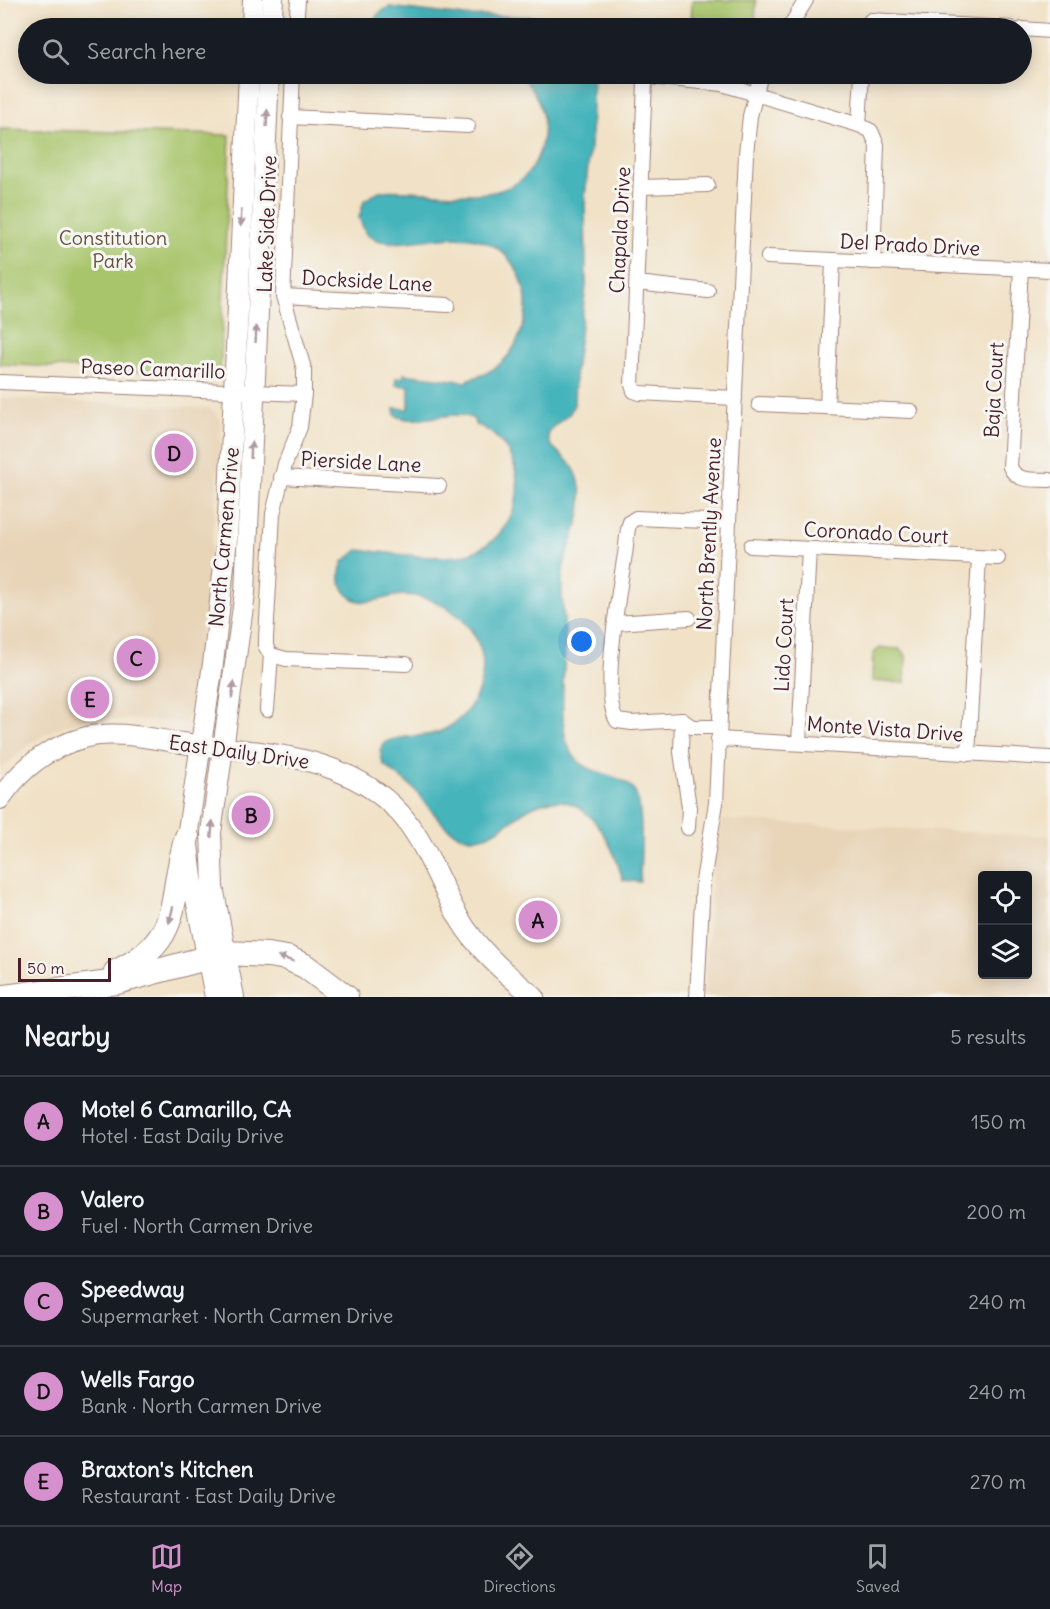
<!DOCTYPE html>
<html lang="en">
<head>
<meta charset="utf-8">
<style>
	body { margin:0; font-family:Delius,sans-serif; background:#242831; color:#f1f3f6 }
	.controls { position:absolute; right:18px; bottom:18px; display:grid; overflow:hidden; border-radius:6px; box-shadow:0 3px 15px #0003 }
	.controls button { width:54px; height:54px; display:grid; place-items:center; padding:0; border:0; border-bottom:2px solid #363941; background:#171b24; color:#f1f3f6; font:30px sans-serif }
	.scale { position:absolute; left:18px; bottom:15px; width:93px; box-sizing:border-box; padding-left:6px; border:3px solid #4a1f2b; border-top:0; font-size:16px; line-height:21px; white-space:nowrap; color:#4a1f2b; -webkit-text-stroke:4px #f6f6f2; paint-order:stroke }
	.you { position:absolute; left:582px; top:642px; width:21px; height:21px; margin:-15px; border:4px solid #fff; border-radius:50%; background:#1a73e8; box-shadow:0 0 0 9px #1a73e833 }
	.badge { display:grid; place-items:center; width:39px; height:39px; border-radius:50%; background:#d690ce; color:#111; font-size:20px; font-weight:700 }
	.pin { position:absolute; translate:-50% -50%; border:3px solid #fff; box-shadow:0 2px 6px #0006 }
	.list { margin:0; padding:0; list-style:none }
	h2 { display:flex; justify-content:space-between; align-items:center; height:78px; margin:0; padding:0 24px; font-size:26px }
	h2 small { font-size:20px; font-weight:400; color:#9ea1a6 }
	.list li { display:grid; grid-template-columns:39px 1fr auto; gap:18px; align-items:center; box-sizing:border-box; height:90px; padding:0 24px; border-top:2px solid #363941 }
	.list b { display:block; font-size:22px; white-space:nowrap }
	.list p { margin:0; font-size:20px; white-space:nowrap; color:#9ea1a6 }
	.list em { font-size:20px; font-style:normal; color:#9ea1a6 }
	.icon { flex:none; width:33px; height:33px; fill:none; stroke:currentColor; stroke-width:2; stroke-linecap:round; stroke-linejoin:round }
	.map { position:relative; flex:none; width:1050px; height:997px; overflow:hidden }
	.search { position:absolute; background:#171b24; box-shadow:0 3px 15px #0003; left:18px; right:18px; top:18px; height:66px; display:flex; align-items:center; gap:15px; box-sizing:border-box; padding:0 21px; border-radius:33px; color:#9ea1a6; font-size:22px }
	.sheet { height:528px; background:#171b24 }
	nav { display:flex; justify-content:space-around; align-items:center; box-sizing:border-box; height:84px; border-top:2px solid #363941; background:#171b24; font-size:16px; color:#9ea1a6 }
	nav a { display:grid; justify-items:center; gap:3px }
	nav .on { color:#d690ce }
	.map>svg:first-child { display:block }
</style>
</head>
<body>
<div class="map">
<svg width="1050" height="997" viewBox="0 0 1050 997">
	<rect width="100%" height="100%" fill="#f6f6f2"/>
	<filter id="ink" filterUnits="userSpaceOnUse"><feTurbulence type="fractalNoise" baseFrequency=".0167" numOctaves="2"/><feDisplacementMap in="SourceGraphic" scale="12" xChannelSelector="R" yChannelSelector="G"/><feConvolveMatrix kernelMatrix="1 2 1 2 8 2 1 2 1" color-interpolation-filters="sRGB"/></filter>
	<filter id="wash" filterUnits="userSpaceOnUse"><feTurbulence type="fractalNoise" baseFrequency=".008" numOctaves="4" result="noise"/><feDisplacementMap in="SourceGraphic" scale="24" xChannelSelector="R" yChannelSelector="G"/><feGaussianBlur stdDeviation="1.35" result="paint"/><feColorMatrix in="noise" values="0 0 0 0 0 0 0 0 0 0 0 0 0 0 0 0 0 1.4 0 .05"/><feComposite in="paint" operator="in"/></filter>
	<g filter="url(#wash)">
		<rect width="100%" height="100%" fill="#f1e2c7"/>
		<g fill="#e8d4b7" fill-rule="evenodd">
			<polygon points="0,398 208,408 215,412 221,421 221,449 205,608 191,712 189,719 184,723 131,719 83,721 57,728 35,740 0,770"/>
			<path d="M722 820 1050 836V997H704L713 865ZM982 876H1028V975H982Z"/>
		</g>
		<g fill="#a9c56c" stroke="#7a724c" stroke-width="1.5">
			<polygon points="692,0 756,0 755,28 691,28"/>
			<polygon points="0,129 230,135 220,376 0,364"/>
			<polygon points="880,648 900,649 906,655 905,683 872,681 873,654"/>
		</g>
		<g fill="#44b4bb" stroke="#476a73" stroke-width="1.5">
			<polygon points="389,7 465,16 568,17 579,19 590,28 370,28 378,14"/>
			<path d="M519 74H593L591 136 585 196 586 286 575 372 574 404 570 413 553 427 548 435 550 444C564 460 576 462 580 487 586 517 568 542 563 570 559 593 565 616 565 639 565 669 560 699 564 729 571 784 619 766 634 791 645 809 640 860 640 882L623 880C612 841 584 783 534 806 511 816 492 844 465 837 442 831 430 806 415 790 405 780 393 773 383 764L380 750 386 742C405 733 428 740 447 728 463 719 475 703 480 686 495 637 451 597 405 595 388 594 368 608 352 598 339 589 337 575 343 562L358 550C387 552 437 561 463 555 510 545 532 489 507 450 501 441 493 433 484 428 481 426 477 426 475 424 474 423 475 422 475 421 460 405 417 428 395 415L394 408 409 409V386L396 385V378H403L404 374 468 382 469 379C488 375 502 366 513 349 526 327 531 304 521 279 486 199 402 264 366 234L359 218 364 201 379 191C436 185 531 223 543 136 546 112 536 90 519 74Z"/>
		</g>
	</g>
	<g filter="url(#ink)">
		<g fill="none" stroke-linecap="round" stroke-linejoin="round">
			<g stroke="#9e8079" stroke-width="16">
				<g id="minor">
					<polyline points="296,28 298,0"/>
					<polyline points="789,28 806,0"/>
					<polyline points="864,28 871,20 1011,28"/>
					<polyline points="1022,29 1050,31"/>
					<polyline points="290,117 468,126"/>
					<polyline points="859,125 862,74"/>
					<polyline points="641,187 708,185"/>
					<polyline points="768,257 1050,270"/>
					<path d="M1021 269 1010 467C1017 483 1035 479 1050 480"/>
					<polyline points="637,283 708,291"/>
					<polyline points="283,296 448,305"/>
					<polyline points="0,382 304,394"/>
					<polyline points="735,398 640,393 634,391 632,385 645,82 649,77 722,84 859,125 871,131 877,145 873,262"/>
					<polyline points="759,404 911,411"/>
					<polyline points="827,407 833,261"/>
					<polyline points="281,477 439,486"/>
					<polyline points="751,546 998,558"/>
					<polyline points="616,623 689,618"/>
					<polyline points="271,655 266,647 266,638 273,514 285,464 300,427 304,394 304,369 283,296 293,74"/>
					<polyline points="271,655 286,659 406,664"/>
					<polyline points="267,710 271,655"/>
					<polyline points="682,720 681,752 689,807 688,828"/>
					<path d="M719 727H692L682 720 632 723 617 721C600 697 620 585 625 554 627 543 626 532 630 522L636 518 729 522"/>
					<polyline points="718,739 1050,758"/>
					<polyline points="799,743 809,549"/>
					<polyline points="968,754 979,558"/>
					<polyline points="697,997 703,881 716,803 746,154 750,116 761,74"/>
				</g>
			</g>
			<g stroke="#9e8079" stroke-width="22">
				<g id="secondary">
					<polyline points="252,28 253,0"/>
					<polyline points="271,28 273,0"/>
					<path d="M0 799C21 768 50 746 87 737 117 730 151 739 182 743 255 753 334 751 392 805 424 835 437 880 459 918 477 949 506 974 534 997"/>
					<polyline points="215,997 192,878 187,837 213,664 227,539 249,74"/>
					<polyline points="234,997 213,887 211,833 245,593 269,74"/>
				</g>
			</g>
			<g stroke="#9e8079" stroke-width="26">
				<g id="motorway">
					<path d="M116 972C186 939 167 900 187 837"/>
					<polyline points="5,997 117,982 225,953 268,955 287,958 305,966 346,997"/>
				</g>
			</g>
			<use href="#minor" stroke="#fff" stroke-width="14"/>
			<use href="#secondary" stroke="#fff" stroke-width="20"/>
			<use href="#motorway" stroke="#fff" stroke-width="24"/>
		</g>
		<defs><path id="oneway-solid" d="M-6-.8H1V-3.2L6.5 0L1 3.2V.8H-6Z" transform="scale(1.5)"/></defs>
		<g fill="#ae9aa0">
			<use href="#oneway-solid" transform="translate(267 118) rotate(-87)"/>
			<use href="#oneway-solid" transform="translate(241 218) rotate(92)"/>
			<use href="#oneway-solid" transform="translate(256 334) rotate(-87)"/>
			<use href="#oneway-solid" transform="translate(251 450) rotate(-88)"/>
			<use href="#oneway-solid" transform="translate(233 690) rotate(-83)"/>
			<use href="#oneway-solid" transform="translate(212 829) rotate(-85)"/>
			<use href="#oneway-solid" transform="translate(171 915) rotate(104)"/>
			<use href="#oneway-solid" transform="translate(286 959) rotate(-163)"/>
		</g>
	</g>
	<g text-anchor="middle" stroke-width="6" stroke-linejoin="round" paint-order="stroke">
		<g font-size="20" fill="#4a1f2b" stroke="#f6f6f2">
			<text transform="translate(267 224) rotate(-88)" y="7">Lake Side Drive</text>
			<text transform="translate(620 230) rotate(-87)" y="7">Chapala Drive</text>
			<text transform="translate(910 245) rotate(3)" y="7">Del Prado Drive</text>
			<text transform="translate(367 281) rotate(3)" y="7">Dockside Lane</text>
			<text transform="translate(153 369) rotate(2)" y="7">Paseo Camarillo</text>
			<text transform="translate(994 390) rotate(-87)" y="7">Baja Court</text>
			<text transform="translate(361 462) rotate(3)" y="7">Pierside Lane</text>
			<text transform="translate(876 533) rotate(3)" y="7">Coronado Court</text>
			<text transform="translate(709 534) rotate(-87)" y="7">North Brently Avenue</text>
			<text transform="translate(224 537) rotate(-85)" y="7">North Carmen Drive</text>
			<text transform="translate(784 645) rotate(-87)" y="7">Lido Court</text>
			<text transform="translate(885 729) rotate(4)" y="7">Monte Vista Drive</text>
			<text transform="translate(239 752) rotate(8)" y="7">East Daily Drive</text>
		</g>
		<g font-size="20" fill="#66513e" stroke="#f6f6f2">
			<text x="113" y="245">Constitution<tspan x="113" dy="23">Park</tspan></text>
		</g>
	</g>
</svg>
<div class="controls">
<button><svg class="icon" aria-label="locate" viewBox="0 0 24 24"><circle cx="12" cy="12" r="6"/><path d="M12 2v4M12 18v4M2 12h4M18 12h4"/></svg></button>
<button><svg class="icon" aria-label="layers" viewBox="0 0 24 24"><path d="M12 4l9 5-9 5-9-5zM3 14l9 5 9-5"/></svg></button>
</div>
<div class="scale">50 m</div>
<div class="you"></div>
<div class="pin badge" style="left:538px;top:920px">A</div>
<div class="pin badge" style="left:251px;top:815px">B</div>
<div class="pin badge" style="left:136px;top:658px">C</div>
<div class="pin badge" style="left:174px;top:453px">D</div>
<div class="pin badge" style="left:90px;top:699px">E</div>
<div class="search"><svg class="icon" aria-label="search" viewBox="0 0 24 24"><circle cx="10" cy="10" r="6"/><path d="M15 15l6 6"/></svg>Search here</div>
</div>
<section class="sheet">
<h2>Nearby<small>5 results</small></h2>
<ul class="list">
<li><span class="badge">A</span><div><b>Motel 6 Camarillo, CA</b><p>Hotel · East Daily Drive</p></div><em>150 m</em></li>
<li><span class="badge">B</span><div><b>Valero</b><p>Fuel · North Carmen Drive</p></div><em>200 m</em></li>
<li><span class="badge">C</span><div><b>Speedway</b><p>Supermarket · North Carmen Drive</p></div><em>240 m</em></li>
<li><span class="badge">D</span><div><b>Wells Fargo</b><p>Bank · North Carmen Drive</p></div><em>240 m</em></li>
<li><span class="badge">E</span><div><b>Braxton's Kitchen</b><p>Restaurant · East Daily Drive</p></div><em>270 m</em></li>
</ul>
</section>
<nav>
<a class="on"><svg class="icon" aria-label="map" viewBox="0 0 24 24"><path d="M3 6l6-2 6 2 6-2v14l-6 2-6-2-6 2zM9 4v14M15 6v14"/></svg>Map</a>
<a><svg class="icon" aria-label="directions" viewBox="0 0 24 24"><path d="M12 3l9 9-9 9-9-9zM9 14v-3h6M13 9l2 2-2 2"/></svg>Directions</a>
<a><svg class="icon" aria-label="saved" viewBox="0 0 24 24"><path d="M7 4h10v16l-5-4-5 4z"/></svg>Saved</a>
</nav>
</body>
</html>
